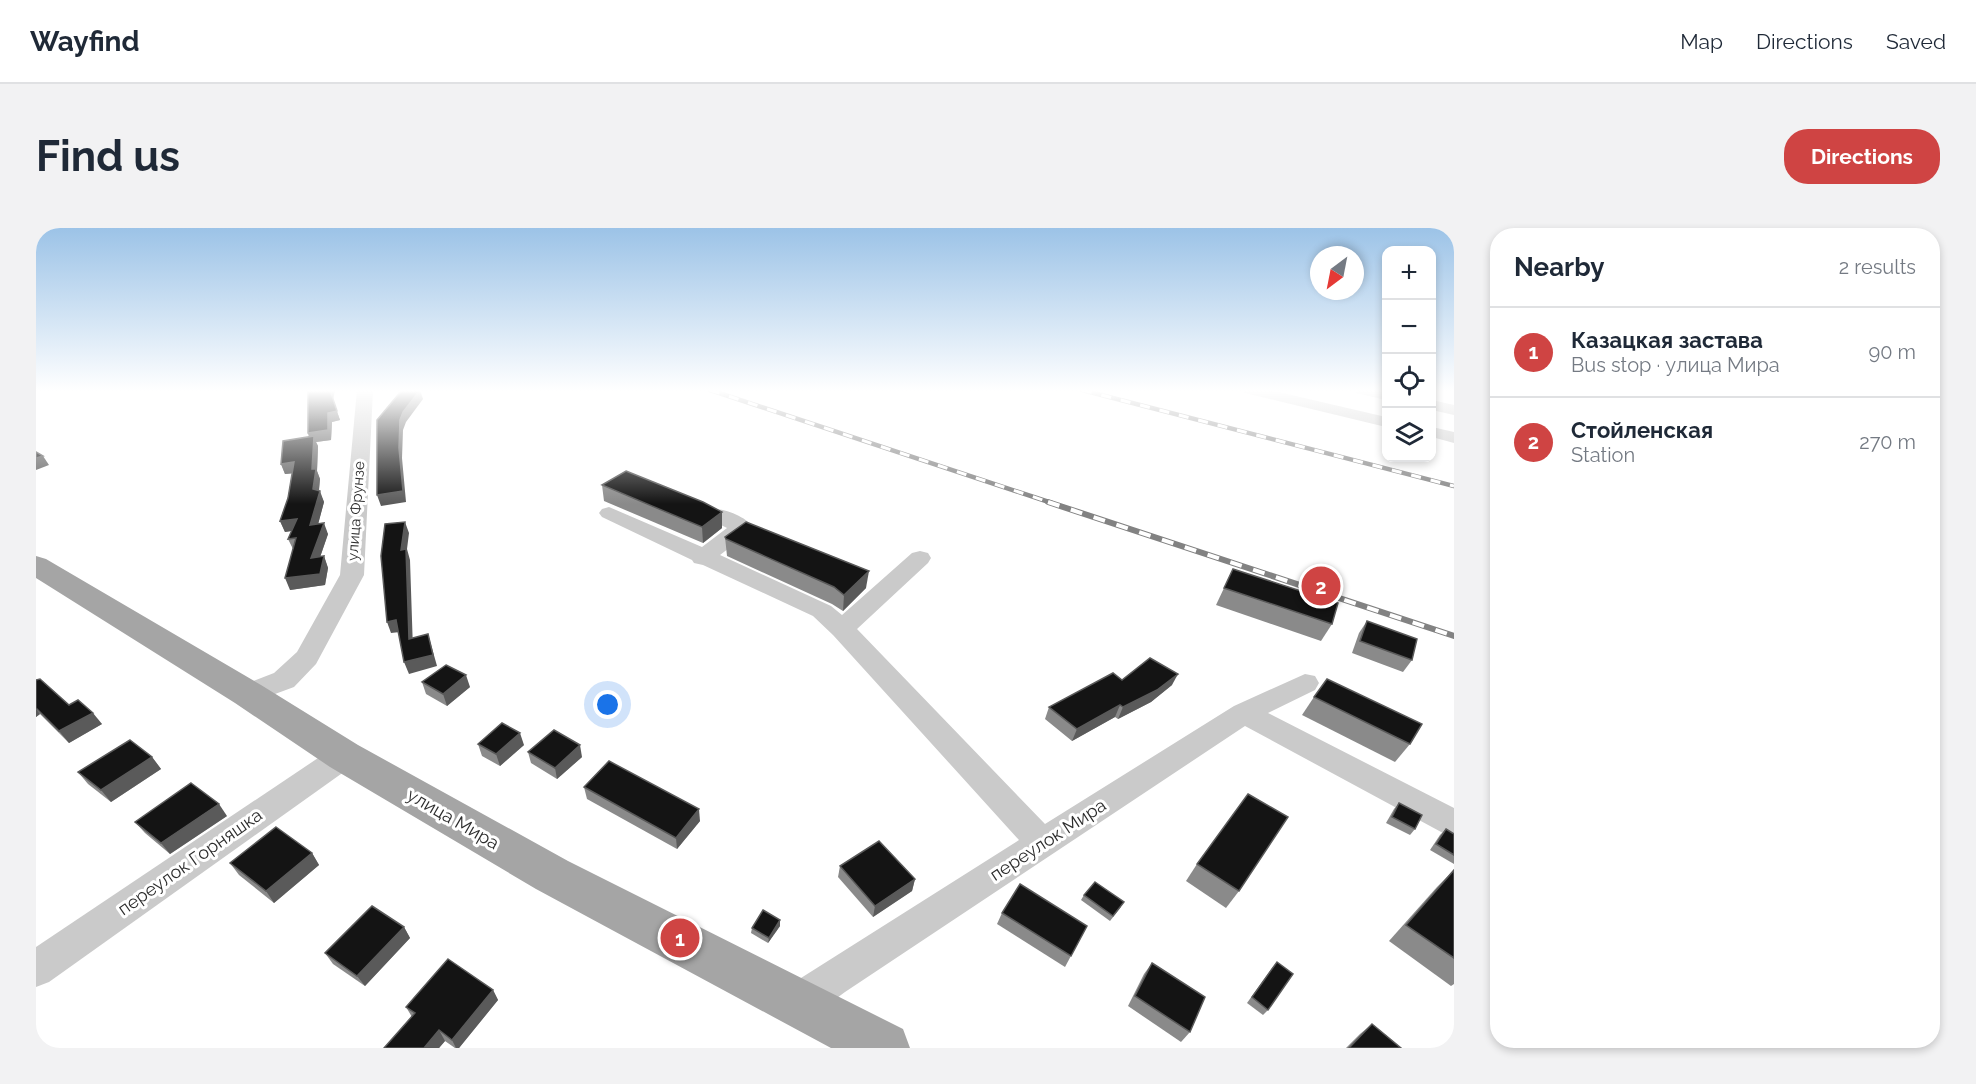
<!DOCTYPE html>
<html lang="en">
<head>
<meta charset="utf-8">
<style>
	body { margin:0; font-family:Raleway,sans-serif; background:#f2f2f3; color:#1f2937 }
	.controls { position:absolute; right:18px; top:18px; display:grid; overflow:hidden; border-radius:12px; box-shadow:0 3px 9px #0003 }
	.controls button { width:54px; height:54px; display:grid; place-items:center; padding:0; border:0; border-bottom:2px solid #e0e1e3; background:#fff; color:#1f2937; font:30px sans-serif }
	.compass { position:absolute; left:1274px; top:18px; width:54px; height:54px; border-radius:50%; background:#fff; box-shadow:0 3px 9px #0003; rotate:212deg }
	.you { position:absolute; left:572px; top:477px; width:21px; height:21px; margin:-15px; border:4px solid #fff; border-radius:50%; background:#1a73e8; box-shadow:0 0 0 9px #1a73e833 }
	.badge { display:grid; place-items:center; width:39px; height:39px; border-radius:50%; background:#cf4443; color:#fff; font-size:20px; font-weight:700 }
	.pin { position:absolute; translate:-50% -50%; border:3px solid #fff; box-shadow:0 2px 6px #0006 }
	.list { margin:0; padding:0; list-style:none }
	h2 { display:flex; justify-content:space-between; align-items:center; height:78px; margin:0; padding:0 24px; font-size:26px }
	h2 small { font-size:20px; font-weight:400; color:#747a83 }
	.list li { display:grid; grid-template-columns:39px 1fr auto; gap:18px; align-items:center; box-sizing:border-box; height:90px; padding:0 24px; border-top:2px solid #e0e1e3 }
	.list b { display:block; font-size:22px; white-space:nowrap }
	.list p { margin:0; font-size:20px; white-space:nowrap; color:#747a83 }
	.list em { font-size:20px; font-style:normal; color:#747a83 }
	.icon { flex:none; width:33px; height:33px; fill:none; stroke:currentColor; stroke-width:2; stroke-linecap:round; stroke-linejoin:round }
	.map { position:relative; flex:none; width:1418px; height:820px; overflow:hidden; border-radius:24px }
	header { display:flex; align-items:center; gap:36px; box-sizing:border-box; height:84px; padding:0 30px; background:#fff; border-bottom:2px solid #e0e1e3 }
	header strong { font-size:28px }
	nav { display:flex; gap:33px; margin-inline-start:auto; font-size:21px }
	.intro { display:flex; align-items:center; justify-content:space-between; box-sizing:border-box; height:144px; padding:0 36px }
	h1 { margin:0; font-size:42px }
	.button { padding:15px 27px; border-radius:24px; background:#cf4443; color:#fff; font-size:21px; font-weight:700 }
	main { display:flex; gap:36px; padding:0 36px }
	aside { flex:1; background:#fff; border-radius:24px; box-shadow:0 3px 9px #0003 }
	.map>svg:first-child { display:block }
</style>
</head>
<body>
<header>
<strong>Wayfind</strong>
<nav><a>Map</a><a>Directions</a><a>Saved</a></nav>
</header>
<div class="intro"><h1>Find us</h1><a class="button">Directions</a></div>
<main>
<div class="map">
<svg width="1418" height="820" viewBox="0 0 1418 820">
	<rect width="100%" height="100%" fill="#fff"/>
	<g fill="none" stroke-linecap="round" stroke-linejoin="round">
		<g fill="#cacaca" fill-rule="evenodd">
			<polygon points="321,162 337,162 328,347 280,436 258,459 212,476 202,473 198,466 202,459 238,445 261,424 304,347"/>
			<polygon points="1207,162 1234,162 1350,189 1350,199 1209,165"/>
			<polygon points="1318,162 1350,162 1350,172 1320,165"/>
			<polygon points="1396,172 1418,177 1418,187 1396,182"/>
			<polygon points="1396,199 1418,204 1418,215 1396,209"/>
			<path d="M573 279 666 319 691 300 671 290 668 286 671 282C684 278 709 288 717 299L714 304 684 327 795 378 806 387 876 325 884 323 892 325 895 330 892 335 821 401 1009 596 1198 478 1269 446 1279 448 1283 455 1279 462 1232 485 1418 580V608L1407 605 1209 498 809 764 774 790 760 796 746 790 740 776 746 762 983 612 797 407 777 388 667 337 658 335 656 332 566 289 563 285 566 281Z"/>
			<polygon points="308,517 319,520 323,528 319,536 13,754 0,759 0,719 297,520"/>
		</g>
		<polygon fill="#a5a5a5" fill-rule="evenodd" points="0,328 10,331 225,457 322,517 532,633 867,801 874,820 795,820 500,661 294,539 199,475 0,350"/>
		<g stroke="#828282" stroke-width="4.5">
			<g id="rail-far1">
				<polyline points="674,162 1016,275"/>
				<polyline points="1046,162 1418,258"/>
			</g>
		</g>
		<g stroke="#828282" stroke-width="6">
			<polyline id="rail" points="1012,274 1418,408"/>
		</g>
		<use href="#rail-far1" stroke="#fff" stroke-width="3" stroke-dasharray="10" stroke-linecap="butt"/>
		<use href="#rail" stroke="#fff" stroke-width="4" stroke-dasharray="12" stroke-linecap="butt"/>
	</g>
	<g fill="#8a8a8a">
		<polygon points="297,172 304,192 296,194 295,212 280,214 282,218 281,243 284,251 283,263 288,274 282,296 292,306 284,329 288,328 292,340 289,357 254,362 257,321 252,311 256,303 249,304 244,293 252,270 256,245 249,246 245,236 273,209 272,205"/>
		<polygon points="566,257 686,300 667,315 568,273"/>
		<polygon points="689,309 830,360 807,383 796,376 691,328"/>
		<polygon points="1197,341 1296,396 1285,413 1180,377"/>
		<polygon points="1331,393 1376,432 1367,444 1316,425 1323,405"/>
		<polygon points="0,452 33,477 66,496 33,515 4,486 0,489"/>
		<polygon points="1086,452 1136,457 1115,474 1082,491 1079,489 1036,513 1009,491 1013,479"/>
		<polygon points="386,454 434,459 411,478 390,466"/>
		<polygon points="1278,469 1374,516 1359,534 1266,487"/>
		<polygon points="442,516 488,517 464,538 446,528"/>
		<polygon points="492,524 546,529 521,551 495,535"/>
		<polygon points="116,529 125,541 75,574 52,556 42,544"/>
		<polygon points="548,559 664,593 641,621 551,571"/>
		<polygon points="1363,575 1379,601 1374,607 1350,595 1358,581"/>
		<polygon points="191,588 134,626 109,605 99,594"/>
		<polygon points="1410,601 1418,606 1418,636 1394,622 1404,607"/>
		<polygon points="276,625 283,637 238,675 203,647 194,635"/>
		<polygon points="1161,636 1203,663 1190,680 1150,653"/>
		<polygon points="804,638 879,651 876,663 837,689 802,649"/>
		<polygon points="1418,642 1418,756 1415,758 1353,713 1401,659"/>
		<polygon points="1048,667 1085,679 1074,693 1045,672"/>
		<polygon points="966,685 1051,698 1029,739 961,696"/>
		<polygon points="744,698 732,715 715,705 716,700"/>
		<polygon points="368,699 374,710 329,758 297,736 289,725"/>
		<polygon points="1241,734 1232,782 1227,787 1211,775 1236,740"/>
		<polygon points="1116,735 1154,804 1145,814 1092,778 1108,746"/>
		<polygon points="457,762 462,772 423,820 419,820 409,813 403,820 348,820 376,789 370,779"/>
		<polygon points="1336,796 1365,820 1310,820 1324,806"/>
	</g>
	<g fill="#5a5a5a">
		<polygon points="294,162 299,162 297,172 304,192 296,194 295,212 280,214 282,218 281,243 284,251 282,270 284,263 288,274 279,308 274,297 276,241 275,215 272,205 292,185"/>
		<polygon points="384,162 387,171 370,194 367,202 366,230 370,274 345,278 341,267 363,220 364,192 367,184"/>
		<polygon points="7,228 13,237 0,242 0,230"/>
		<polygon points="258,234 262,245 249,246 245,236"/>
		<polygon points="686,284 686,300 667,315 666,299"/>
		<polygon points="261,291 266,301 249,304 244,293"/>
		<polygon points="369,294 373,305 371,321 374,332 377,422 373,411 365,322"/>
		<polygon points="288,295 292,306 280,341 275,330"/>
		<polygon points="288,328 292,340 289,357 254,362 249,350"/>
		<polygon points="833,343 830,360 807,383 808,367"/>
		<polygon points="360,392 364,404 355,405 351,394"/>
		<polygon points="392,406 401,438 373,446 368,434"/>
		<polygon points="1142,446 1136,457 1115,474 1082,491 1087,479"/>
		<polygon points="430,447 434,459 411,478 407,466"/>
		<polygon points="1084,477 1079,489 1036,513 1041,501"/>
		<polygon points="0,481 4,486 0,489"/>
		<polygon points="57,485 66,496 33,515 23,503"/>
		<polygon points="484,505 488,517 464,538 460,526"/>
		<polygon points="544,517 546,529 521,551 519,540"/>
		<polygon points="116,529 125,541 75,574 65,562"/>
		<polygon points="183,576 191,588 134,626 125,615"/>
		<polygon points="663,581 664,593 641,621 640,610"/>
		<polygon points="276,625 283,637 238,675 230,663"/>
		<polygon points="879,651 876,663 837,689 839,678"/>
		<polygon points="744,692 744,698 732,715 733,710"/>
		<polygon points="368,699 374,710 329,758 321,748"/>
		<polygon points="457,762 462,772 423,820 420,820 416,812"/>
		<polygon points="403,802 409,813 403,820 388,820"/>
	</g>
	<g fill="#141414" stroke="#5a5a5a" stroke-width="1.5">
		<polygon points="272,162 294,162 301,183 292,185 292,202 272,205"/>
		<polygon points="366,162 384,162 367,184 364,192 363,220 367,263 341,267 341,192"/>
		<polygon points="278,208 276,241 280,241 277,261 284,263 274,297 288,295 275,330 288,328 284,346 249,350 260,310 252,311 261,291 244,293 252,270 258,234 245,236 247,213"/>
		<polygon points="0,224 7,228 0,230"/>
		<polygon points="590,243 667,274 686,284 666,299 566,257"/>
		<polygon points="369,294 365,322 370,321 373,411 392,406 397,427 368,434 360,392 351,394 345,328 349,296"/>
		<polygon points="710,294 833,343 808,367 798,359 690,311 689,309"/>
		<polygon points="1197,341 1302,375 1296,396 1188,360"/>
		<polygon points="1331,393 1381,411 1376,432 1324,413"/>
		<polygon points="1114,430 1142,446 1121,462 1087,479 1084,477 1041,501 1013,479 1077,445 1086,452"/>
		<polygon points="410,437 430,447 407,466 386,454"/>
		<polygon points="4,451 33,477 42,472 57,485 23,503 0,480 0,452"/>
		<polygon points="1291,451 1386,496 1374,516 1278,469"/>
		<polygon points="466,495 484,505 460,526 442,516"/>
		<polygon points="518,502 544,517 519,540 492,524"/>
		<polygon points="94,512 116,529 65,562 42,544"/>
		<polygon points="573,533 663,581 640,610 548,559"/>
		<polygon points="155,555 183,576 125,615 99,594"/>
		<polygon points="1212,566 1252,589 1203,663 1161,636"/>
		<polygon points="1363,575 1386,587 1379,601 1356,589"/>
		<polygon points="240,599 276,625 230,663 194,635"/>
		<polygon points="1410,601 1418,606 1418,627 1400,616"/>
		<polygon points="843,613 879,651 839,678 804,638"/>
		<polygon points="1418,642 1418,730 1370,697"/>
		<polygon points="1059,654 1088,674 1077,688 1048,667"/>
		<polygon points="984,656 1051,698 1035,728 966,685"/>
		<polygon points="336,678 368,699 321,748 289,725"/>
		<polygon points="727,682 744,692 733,710 716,700"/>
		<polygon points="412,731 457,762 416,812 403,802 388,820 348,820 379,785 370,779"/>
		<polygon points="1241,734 1257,746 1232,782 1216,769"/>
		<polygon points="1116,735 1169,769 1154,804 1099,768"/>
		<polygon points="1336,796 1365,820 1313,820"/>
	</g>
	<linearGradient id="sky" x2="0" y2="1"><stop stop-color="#9cc3e7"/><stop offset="0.59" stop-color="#fff"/><stop offset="1" stop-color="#fff" stop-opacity="0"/></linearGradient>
	<rect width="1418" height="276" fill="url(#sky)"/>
	<g text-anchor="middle" stroke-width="6" stroke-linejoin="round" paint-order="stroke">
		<g font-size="15" fill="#2d2d2d" stroke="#fff">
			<text transform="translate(320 283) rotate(-86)" y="5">улица Фрунзе</text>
		</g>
		<g font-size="18" fill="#2d2d2d" stroke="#fff">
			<text transform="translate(417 591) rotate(30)" y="6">улица Мира</text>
			<text transform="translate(1012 612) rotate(-33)" y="6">переулок Мира</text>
			<text transform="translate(154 634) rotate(-35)" y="6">переулок Горняшка</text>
		</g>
	</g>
</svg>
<div class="controls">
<button>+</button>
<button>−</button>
<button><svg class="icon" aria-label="locate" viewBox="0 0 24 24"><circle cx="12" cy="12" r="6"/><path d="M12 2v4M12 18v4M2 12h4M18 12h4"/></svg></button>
<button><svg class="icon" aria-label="layers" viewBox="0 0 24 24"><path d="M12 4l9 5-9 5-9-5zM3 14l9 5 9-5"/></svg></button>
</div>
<svg class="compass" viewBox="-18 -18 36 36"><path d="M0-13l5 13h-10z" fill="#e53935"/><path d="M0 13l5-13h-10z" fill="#747a83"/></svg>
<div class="you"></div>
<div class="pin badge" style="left:644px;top:710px">1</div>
<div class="pin badge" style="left:1285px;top:358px">2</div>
</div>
<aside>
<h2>Nearby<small>2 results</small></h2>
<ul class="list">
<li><span class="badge">1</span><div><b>Казацкая застава</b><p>Bus stop · улица Мира</p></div><em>90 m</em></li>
<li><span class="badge">2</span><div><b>Стойленская</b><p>Station</p></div><em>270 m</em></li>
</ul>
</aside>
</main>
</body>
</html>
